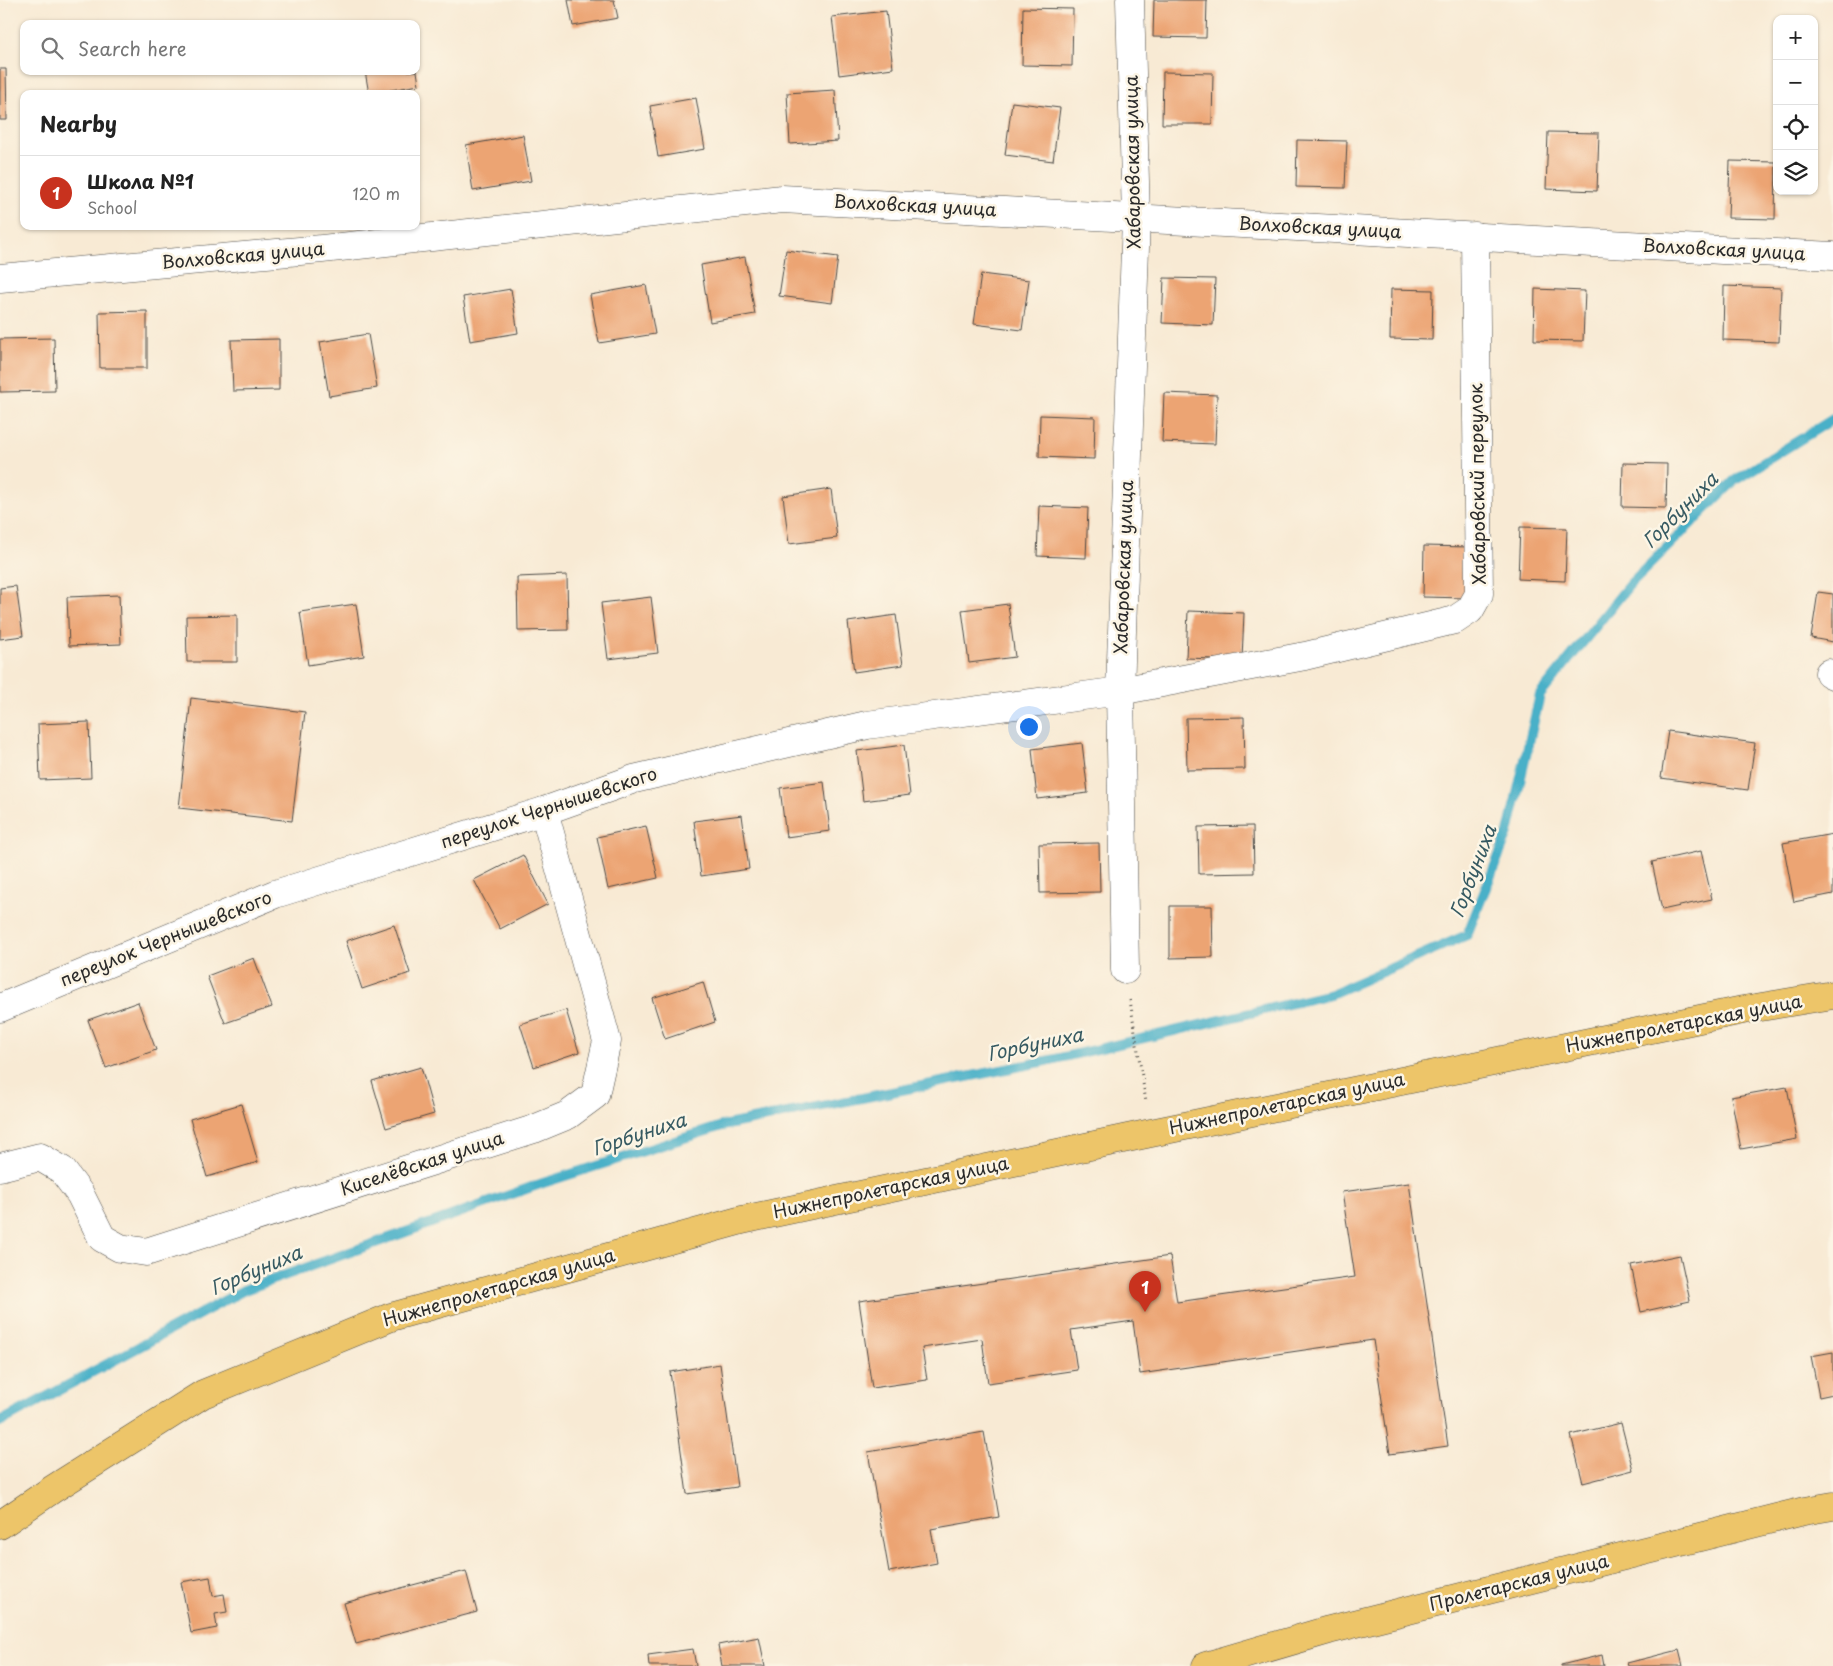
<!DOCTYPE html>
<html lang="en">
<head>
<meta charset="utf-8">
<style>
	body { margin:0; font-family:"Playpen Sans",sans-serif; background:#f2f2f2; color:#222 }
	.controls { position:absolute; right:15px; top:15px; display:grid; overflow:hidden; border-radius:10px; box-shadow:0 1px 4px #0004 }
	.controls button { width:45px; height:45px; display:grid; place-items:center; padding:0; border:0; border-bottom:1px solid #e0e0e0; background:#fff; color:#222; font:25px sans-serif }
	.you { position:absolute; left:1028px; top:726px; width:18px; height:18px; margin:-12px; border:4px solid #fff; border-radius:50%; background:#1a73e8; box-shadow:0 0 0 8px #1a73e833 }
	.badge { display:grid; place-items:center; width:32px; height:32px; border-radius:50%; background:#c8321e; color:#fff; font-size:16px; font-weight:700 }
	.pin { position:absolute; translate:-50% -41px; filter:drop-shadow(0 1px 2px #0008) }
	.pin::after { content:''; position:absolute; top:26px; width:18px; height:15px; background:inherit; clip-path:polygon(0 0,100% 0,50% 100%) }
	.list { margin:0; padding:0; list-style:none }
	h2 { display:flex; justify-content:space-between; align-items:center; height:65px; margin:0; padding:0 20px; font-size:21px }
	h2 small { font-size:16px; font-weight:400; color:#767676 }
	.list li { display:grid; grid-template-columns:32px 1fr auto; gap:15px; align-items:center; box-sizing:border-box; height:75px; padding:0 20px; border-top:1px solid #e0e0e0 }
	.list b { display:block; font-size:19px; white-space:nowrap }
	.list p { margin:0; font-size:16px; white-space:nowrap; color:#767676 }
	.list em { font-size:16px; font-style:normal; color:#767676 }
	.icon { flex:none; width:28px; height:28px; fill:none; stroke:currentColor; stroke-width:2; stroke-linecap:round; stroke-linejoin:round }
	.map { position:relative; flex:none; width:1833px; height:1666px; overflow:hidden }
	.search { position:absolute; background:#fff; box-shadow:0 1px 4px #0004; left:20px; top:20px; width:400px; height:55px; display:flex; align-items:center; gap:12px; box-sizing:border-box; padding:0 18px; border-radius:10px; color:#767676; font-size:19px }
	.panel { position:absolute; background:#fff; box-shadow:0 1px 4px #0004; left:20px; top:90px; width:400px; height:140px; border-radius:10px }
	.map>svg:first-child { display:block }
</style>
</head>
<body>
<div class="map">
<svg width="1833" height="1666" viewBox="0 0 1833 1666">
	<rect width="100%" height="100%" fill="#fcf5e5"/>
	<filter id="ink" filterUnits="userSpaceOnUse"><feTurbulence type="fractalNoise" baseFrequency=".02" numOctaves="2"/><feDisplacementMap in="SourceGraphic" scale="10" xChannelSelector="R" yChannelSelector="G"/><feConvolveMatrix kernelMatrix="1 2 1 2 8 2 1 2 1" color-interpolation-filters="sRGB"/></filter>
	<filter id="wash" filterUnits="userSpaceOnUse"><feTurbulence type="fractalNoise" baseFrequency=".0096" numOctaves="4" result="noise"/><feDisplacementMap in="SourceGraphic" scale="20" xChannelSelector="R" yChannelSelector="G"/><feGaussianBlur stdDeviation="1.12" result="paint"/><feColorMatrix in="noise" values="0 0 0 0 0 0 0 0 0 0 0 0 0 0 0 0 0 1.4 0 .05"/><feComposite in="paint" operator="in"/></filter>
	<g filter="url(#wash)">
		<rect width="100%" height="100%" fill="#f8ead4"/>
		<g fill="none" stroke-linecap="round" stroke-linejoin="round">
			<polyline stroke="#49b0c8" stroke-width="10" points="0,1422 244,1290 543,1183 722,1126 1051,1060 1331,994 1467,935 1508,833 1540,695 1630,584 1734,481 1833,419"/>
		</g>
		<g id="blocks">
			<g fill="#eca473">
				<polygon points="568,0 614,0 618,18 573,26"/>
				<polygon points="1154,0 1207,0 1206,38 1153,37"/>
				<polygon points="1023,8 1073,9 1072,66 1022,65"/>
				<polygon points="886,11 893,68 839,75 832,17"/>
				<polygon points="0,69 6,69 7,120 0,120"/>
				<polygon points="365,71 417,71 419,85 369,94"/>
				<polygon points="1163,72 1213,73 1212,124 1162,124"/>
				<polygon points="835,90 838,141 790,144 787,93"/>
				<polygon points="696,98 705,149 658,157 650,106"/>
				<polygon points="1012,102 1060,108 1053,161 1005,155"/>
				<polygon points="1548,132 1599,133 1597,191 1546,189"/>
				<polygon points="523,135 531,181 473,191 466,145"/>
				<polygon points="1297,140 1347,141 1345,188 1296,187"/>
				<polygon points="1730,161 1776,162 1775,219 1728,218"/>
				<polygon points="786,250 838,257 832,303 779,296"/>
				<polygon points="745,257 755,314 710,322 701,265"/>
				<polygon points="981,274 1029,280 1022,330 974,324"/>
				<polygon points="1164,278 1215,279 1213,325 1162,323"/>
				<polygon points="646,285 655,334 599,343 590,295"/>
				<polygon points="1724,286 1781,288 1779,342 1723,340"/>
				<polygon points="511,289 518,333 470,341 463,297"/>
				<polygon points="1391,289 1433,290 1432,340 1390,339"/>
				<polygon points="1535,289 1585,291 1583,341 1534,340"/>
				<polygon points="147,311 147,368 100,368 99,312"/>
				<polygon points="368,334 377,388 329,396 320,342"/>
				<polygon points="54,338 55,391 0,392 0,339"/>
				<polygon points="279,339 279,390 233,391 231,340"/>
				<polygon points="1164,393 1217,395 1215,444 1162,442"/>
				<polygon points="1040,415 1095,417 1094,459 1039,457"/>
				<polygon points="1623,463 1667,464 1666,508 1622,507"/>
				<polygon points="831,489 837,538 789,544 783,496"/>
				<polygon points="1039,506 1088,508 1086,558 1037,556"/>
				<polygon points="1520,527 1567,528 1565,581 1518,579"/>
				<polygon points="1424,546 1469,547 1467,598 1423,597"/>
				<polygon points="567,575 568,630 518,631 517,577"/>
				<polygon points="16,586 23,636 0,639 0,588"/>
				<polygon points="1818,592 1833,594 1833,642 1811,638"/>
				<polygon points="119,595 121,644 69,646 67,597"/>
				<polygon points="651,597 658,653 608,659 601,603"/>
				<polygon points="356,604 364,656 308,665 300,612"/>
				<polygon points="1008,604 1015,657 969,663 962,610"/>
				<polygon points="1188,611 1244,613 1242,660 1186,658"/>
				<polygon points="237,615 237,662 187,662 186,616"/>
				<polygon points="896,615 903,665 854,672 848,622"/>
				<polygon points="191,698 305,712 292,821 179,808"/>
				<polygon points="1244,717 1245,769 1187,770 1186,718"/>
				<polygon points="89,722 91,778 40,780 38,724"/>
				<polygon points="1668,731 1755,743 1748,790 1661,778"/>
				<polygon points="1082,743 1088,793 1037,799 1032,749"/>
				<polygon points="904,745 910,795 863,801 857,751"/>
				<polygon points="824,782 830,831 786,837 780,788"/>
				<polygon points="742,815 749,869 701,876 694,821"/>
				<polygon points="646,826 658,878 608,889 597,837"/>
				<polygon points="1253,826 1254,873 1199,874 1198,827"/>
				<polygon points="1833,834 1833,894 1794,902 1783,843"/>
				<polygon points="1099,843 1100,892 1040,893 1039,844"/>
				<polygon points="1701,851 1712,899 1662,910 1652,862"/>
				<polygon points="523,855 548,904 500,929 474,880"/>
				<polygon points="1170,906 1212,906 1213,957 1170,958"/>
				<polygon points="394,925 410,973 362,989 346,941"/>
				<polygon points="254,958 272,1007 225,1023 207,976"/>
				<polygon points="703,982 715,1022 665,1039 652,998"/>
				<polygon points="138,1002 156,1050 106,1068 88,1020"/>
				<polygon points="566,1010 579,1052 534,1067 520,1024"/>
				<polygon points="421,1067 434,1114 386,1128 372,1081"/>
				<polygon points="1787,1087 1797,1139 1741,1149 1731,1097"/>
				<polygon points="241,1104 258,1162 207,1177 190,1119"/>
				<polygon points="1409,1183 1448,1446 1390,1454 1373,1340 1140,1374 1133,1321 1071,1330 1077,1370 988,1383 982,1339 922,1348 927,1380 872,1388 859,1301 1170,1256 1177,1302 1355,1277 1342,1192"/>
				<polygon points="1680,1255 1690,1301 1641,1312 1631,1265"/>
				<polygon points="1833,1352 1833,1394 1819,1397 1811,1356"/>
				<polygon points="720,1364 737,1487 687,1494 670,1372"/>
				<polygon points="1621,1423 1633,1470 1583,1483 1571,1435"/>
				<polygon points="984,1432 999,1517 931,1529 937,1563 889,1572 868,1452"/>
				<polygon points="466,1571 477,1612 356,1644 344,1603"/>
				<polygon points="210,1577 213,1596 224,1594 227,1612 215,1614 217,1628 191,1633 181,1582"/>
				<polygon points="759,1637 765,1666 722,1666 718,1645"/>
				<polygon points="693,1649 696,1666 649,1666 648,1655"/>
				<polygon points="1679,1650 1683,1666 1628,1666 1627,1663"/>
				<polygon points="1602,1655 1604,1666 1561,1666 1561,1665"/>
			</g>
		</g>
	</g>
	<g filter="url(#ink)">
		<use href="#blocks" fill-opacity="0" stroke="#4a4844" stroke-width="1"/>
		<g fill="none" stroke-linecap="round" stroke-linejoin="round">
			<g stroke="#4a4844" stroke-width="29">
				<g id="minor">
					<polyline points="0,278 322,249 782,199 1833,256"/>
					<polyline points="1829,673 1833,675"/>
					<polyline points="1125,970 1120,691 1136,218 1130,0"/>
					<polyline points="0,1008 275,894 544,811 634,779 867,725 1120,691 1305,656 1455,620 1470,610 1479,594 1475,236"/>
					<polyline points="0,1167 40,1157 62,1170 80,1194 102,1238 120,1248 146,1252 534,1129 568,1115 595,1095 607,1041 544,811"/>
				</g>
			</g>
			<g stroke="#4a4844" stroke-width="29">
				<g id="major">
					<polyline points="0,1525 53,1489 203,1394 391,1317 742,1220 1151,1133 1743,1010 1833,995"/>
					<polyline points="1206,1666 1329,1630 1804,1511 1833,1506"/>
				</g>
			</g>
			<polyline stroke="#4a4844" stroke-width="3" stroke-dasharray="1 4" stroke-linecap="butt" points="1130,1000 1146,1102"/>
			<use href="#minor" stroke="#fff" stroke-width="28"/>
			<use href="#major" stroke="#edc569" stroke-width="28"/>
		</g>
	</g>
	<g text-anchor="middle" stroke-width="5" stroke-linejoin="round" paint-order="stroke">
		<g font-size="18" fill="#2b2b2b" stroke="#fcf5e5">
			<text transform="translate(1133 162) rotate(-91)" y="6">Хабаровская улица</text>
			<text transform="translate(915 206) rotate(3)" y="6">Волховская улица</text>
			<text transform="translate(1320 228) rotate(3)" y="6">Волховская улица</text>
			<text transform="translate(1724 250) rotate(3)" y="6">Волховская улица</text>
			<text transform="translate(243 256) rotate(-5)" y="6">Волховская улица</text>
			<text transform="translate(1478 484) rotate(-91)" y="6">Хабаровский переулок</text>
			<text transform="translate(1124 567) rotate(-88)" y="6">Хабаровская улица</text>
			<text transform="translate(549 808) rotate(-18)" y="6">переулок Чернышевского</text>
			<text transform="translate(166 939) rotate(-22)" y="6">переулок Чернышевского</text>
			<text transform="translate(1684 1024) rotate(-11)" y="6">Нижнепролетарская улица</text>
			<text transform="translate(1287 1104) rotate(-12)" y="6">Нижнепролетарская улица</text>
			<text transform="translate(422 1164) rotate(-18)" y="6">Киселёвская улица</text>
			<text transform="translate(891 1188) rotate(-12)" y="6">Нижнепролетарская улица</text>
			<text transform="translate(499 1288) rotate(-16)" y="6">Нижнепролетарская улица</text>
			<text transform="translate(1519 1583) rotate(-14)" y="6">Пролетарская улица</text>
		</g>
		<g font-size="19" font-style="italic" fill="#365a62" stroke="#fcf5e5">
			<text transform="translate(1680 510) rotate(-45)" y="7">Горбуниха</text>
			<text transform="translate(1473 871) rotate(-69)" y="7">Горбуниха</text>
			<text transform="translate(1035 1044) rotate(-12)" y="7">Горбуниха</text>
			<text transform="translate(639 1134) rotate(-18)" y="7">Горбуниха</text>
			<text transform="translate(256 1270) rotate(-23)" y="7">Горбуниха</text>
		</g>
	</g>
</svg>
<div class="controls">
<button>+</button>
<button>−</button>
<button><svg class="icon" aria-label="locate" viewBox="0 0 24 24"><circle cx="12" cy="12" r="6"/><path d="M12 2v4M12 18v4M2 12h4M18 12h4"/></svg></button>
<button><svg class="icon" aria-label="layers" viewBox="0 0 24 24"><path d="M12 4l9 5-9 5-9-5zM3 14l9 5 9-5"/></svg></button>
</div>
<div class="you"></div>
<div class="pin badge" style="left:1145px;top:1312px">1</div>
<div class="search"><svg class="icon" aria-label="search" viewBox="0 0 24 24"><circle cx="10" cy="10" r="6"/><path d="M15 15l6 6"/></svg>Search here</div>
<section class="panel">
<h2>Nearby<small></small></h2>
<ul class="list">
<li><span class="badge">1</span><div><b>Школа №1</b><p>School</p></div><em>120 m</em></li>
</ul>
</section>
</div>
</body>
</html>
